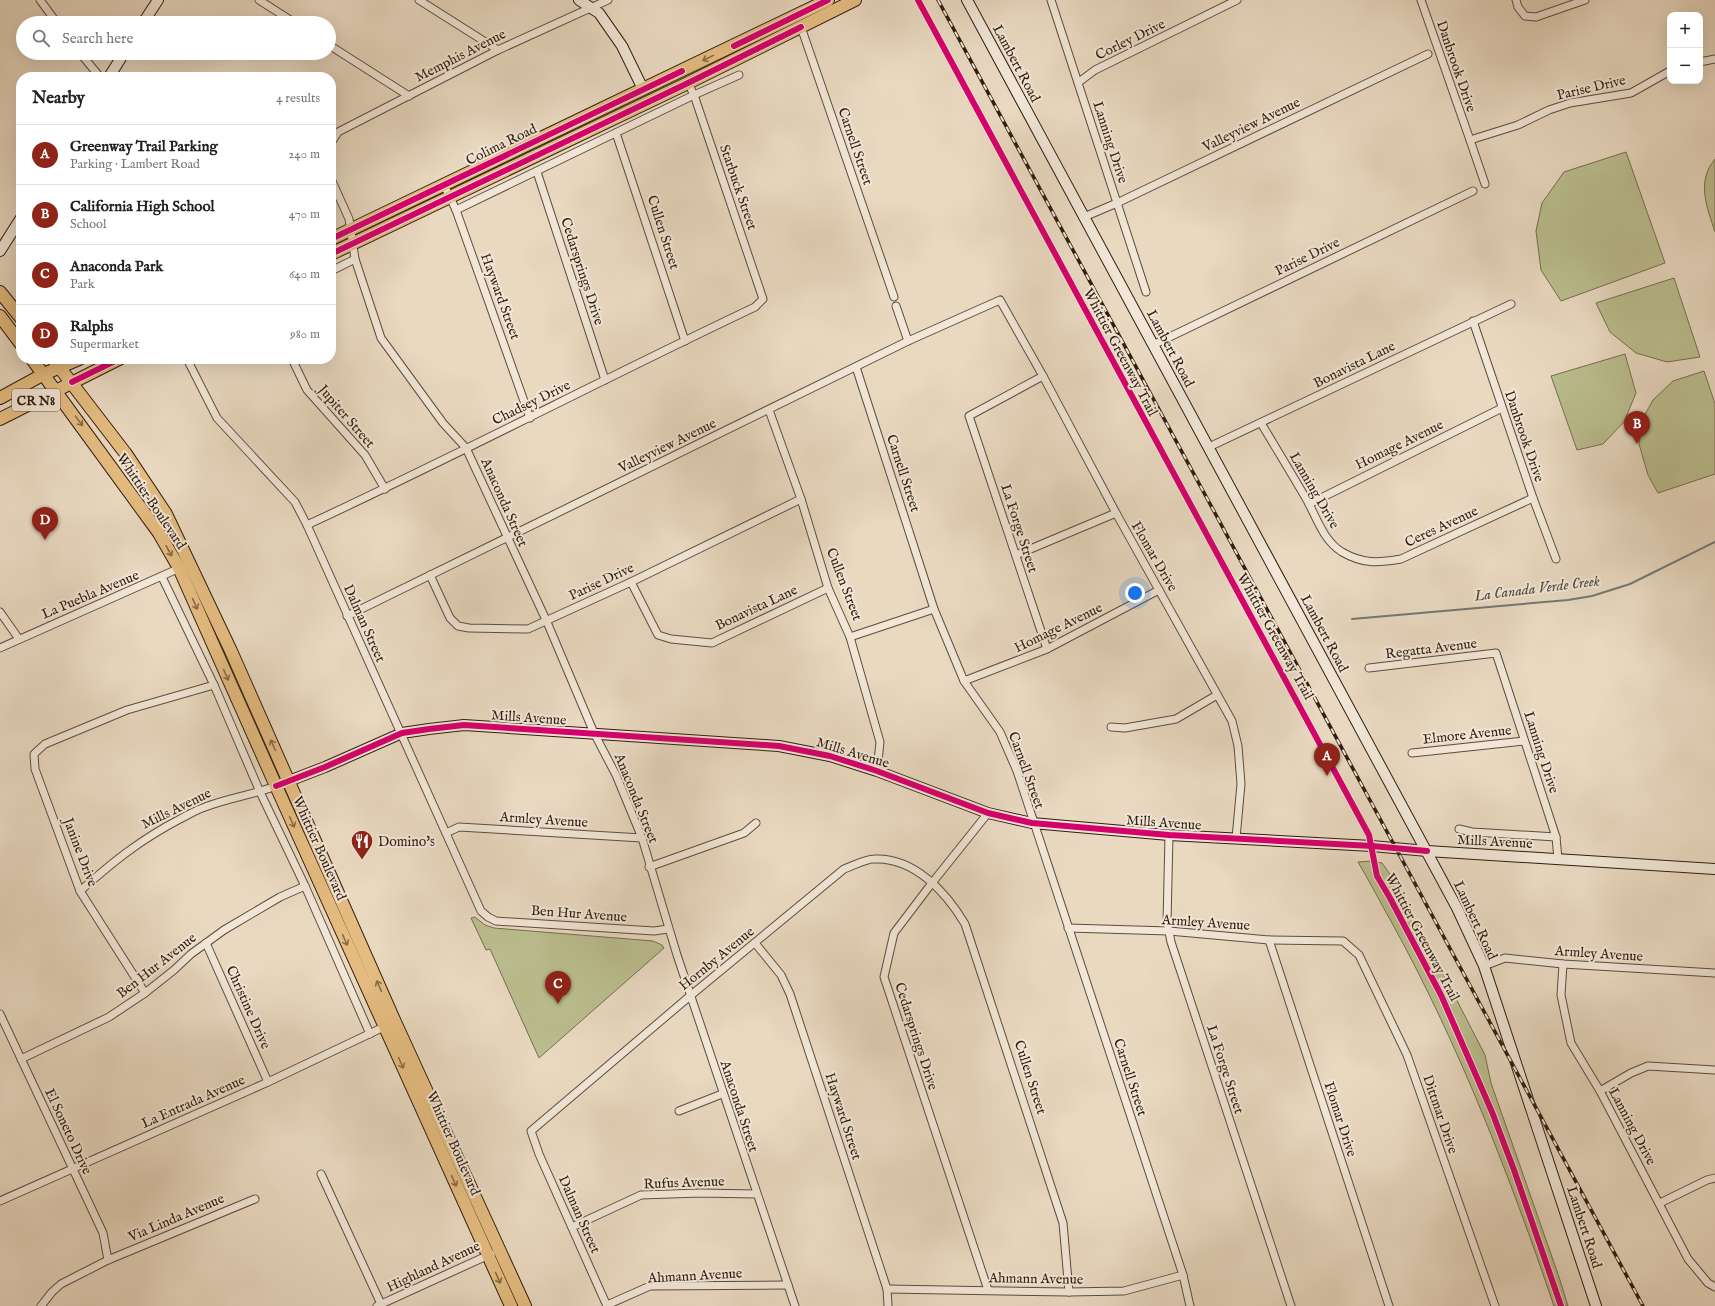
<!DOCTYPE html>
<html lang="en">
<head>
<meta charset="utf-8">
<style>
	body { margin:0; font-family:"IM FELL English",serif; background:#f6f6f6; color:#222 }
	.controls { position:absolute; right:12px; top:12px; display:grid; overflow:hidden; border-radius:8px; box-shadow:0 4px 16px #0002 }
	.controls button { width:36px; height:36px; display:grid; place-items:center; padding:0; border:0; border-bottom:1px solid #e0e0e0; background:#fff; color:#222; font:20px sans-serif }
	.you { position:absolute; left:1135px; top:593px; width:14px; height:14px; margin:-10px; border:3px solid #fff; border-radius:50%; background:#1a73e8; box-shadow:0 0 0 6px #1a73e833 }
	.badge { display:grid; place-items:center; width:26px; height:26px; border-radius:50%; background:#8f2418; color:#fff; font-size:13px; font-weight:700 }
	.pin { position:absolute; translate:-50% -33px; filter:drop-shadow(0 1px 2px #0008) }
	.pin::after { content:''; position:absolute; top:21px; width:14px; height:12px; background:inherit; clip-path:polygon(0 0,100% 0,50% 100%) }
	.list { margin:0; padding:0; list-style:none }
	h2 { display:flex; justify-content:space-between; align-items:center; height:52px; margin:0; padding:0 16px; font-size:17px }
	h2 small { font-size:13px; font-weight:400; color:#767676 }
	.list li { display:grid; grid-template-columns:26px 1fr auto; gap:12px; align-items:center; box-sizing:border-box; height:60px; padding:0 16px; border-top:1px solid #e0e0e0 }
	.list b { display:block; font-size:15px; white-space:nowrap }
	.list p { margin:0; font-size:13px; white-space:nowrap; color:#767676 }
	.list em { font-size:13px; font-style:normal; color:#767676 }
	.icon { flex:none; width:22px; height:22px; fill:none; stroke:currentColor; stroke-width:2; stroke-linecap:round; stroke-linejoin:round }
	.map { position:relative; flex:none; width:1715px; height:1306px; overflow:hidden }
	.search { position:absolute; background:#fff; box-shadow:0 4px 16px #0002; left:16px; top:16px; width:320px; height:44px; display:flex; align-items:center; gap:10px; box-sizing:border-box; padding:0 14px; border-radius:22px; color:#767676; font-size:15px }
	.panel { position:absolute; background:#fff; box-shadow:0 4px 16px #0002; left:16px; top:72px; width:320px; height:292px; border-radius:16px }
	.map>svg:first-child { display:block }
</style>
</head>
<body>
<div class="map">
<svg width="1715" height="1306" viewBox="0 0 1715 1306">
	<rect width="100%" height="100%" fill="#e9d9c1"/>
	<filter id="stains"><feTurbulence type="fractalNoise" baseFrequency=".005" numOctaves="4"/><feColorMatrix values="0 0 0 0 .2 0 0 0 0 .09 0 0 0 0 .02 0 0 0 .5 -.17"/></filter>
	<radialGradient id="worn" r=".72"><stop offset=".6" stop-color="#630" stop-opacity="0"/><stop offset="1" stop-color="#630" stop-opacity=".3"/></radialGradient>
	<g fill="#bbbe8f" stroke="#766e4f">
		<polygon points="1626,152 1665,263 1561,301 1541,270 1536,231 1542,203 1564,172"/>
		<path d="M1715 159V232C1707 207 1696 182 1715 159Z"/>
		<polygon points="1674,278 1700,357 1667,362 1636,353 1610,332 1596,303"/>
		<polygon points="1625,354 1636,393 1624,422 1603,444 1577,450 1551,376"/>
		<polygon points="1704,371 1715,404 1715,474 1658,493 1648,475 1639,444 1643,418 1653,400 1673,381"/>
		<path d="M1371 861 1382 863 1397 884 1485 1055 1491 1083 1559 1277 1568 1306H1554C1509 1174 1459 1045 1392 923 1380 902 1370 882 1358 862Z"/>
		<polygon points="475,917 485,925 494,928 653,941 662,945 664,948 539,1058 490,949 486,950 471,918"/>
	</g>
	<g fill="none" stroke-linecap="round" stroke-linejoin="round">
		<polyline stroke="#717977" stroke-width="2" points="1352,619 1568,600 1592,596 1630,584 1715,542"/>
		<g stroke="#5f4c3c" stroke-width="9">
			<g id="street">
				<polyline points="40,0 57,23"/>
				<polyline points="259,0 295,23"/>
				<polyline points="419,0 498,50"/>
				<polyline points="1051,0 1146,292"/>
				<polyline points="1421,0 1470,140"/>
				<polyline points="1516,0 1518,7 1525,16 1536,17 1585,0"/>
				<polyline points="801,27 894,297"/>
				<polyline points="329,45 409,96"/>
				<polyline points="80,53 100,77"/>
				<polyline points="1700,62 1715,59"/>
				<polyline points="1079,82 1095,70 1237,0"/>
				<polyline points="616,133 685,341"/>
				<polyline points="331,143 338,132 498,50 608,0"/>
				<polyline points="537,172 605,380"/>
				<polyline points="331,179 349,219 355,259 381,338 443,423 466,448 547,622 594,733 616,775 642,838 677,955 795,1306"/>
				<polyline points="1485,184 1470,140 1518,125 1549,110 1570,103 1631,93 1670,71"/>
				<polyline points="444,185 456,210 530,418"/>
				<polyline points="456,210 694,95 739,75"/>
				<polyline points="1084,217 1117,203 1428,54"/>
				<polyline points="331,271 355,259"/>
				<polyline points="896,306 908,341"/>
				<polyline points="1473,321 1533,498 1556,559"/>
				<polyline points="1153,345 1473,191"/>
				<polyline points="187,359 217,418 295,502 307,525 481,911 488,917 496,921 654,931 668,929"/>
				<polyline points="292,359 307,390 365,455 385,489"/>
				<polyline points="856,367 934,609 964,681 1000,732 1017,771 1183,1275 1190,1306"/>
				<polyline points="1043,376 969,416 1047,649"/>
				<polyline points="769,410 801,499 828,588 850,637 880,742 877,771"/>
				<path d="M1261 423C1277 450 1293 476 1308 502 1317 519 1324 541 1342 552 1363 564 1377 563 1401 559L1533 498"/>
				<polyline points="1209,447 1511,304"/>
				<polyline points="1309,504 1502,408"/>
				<path d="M307 525C458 455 605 378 755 307L763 299 694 95 688 83"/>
				<polyline points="1016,555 1116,513"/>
				<polyline points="430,575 450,618 458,626 469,628 528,629 631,582 801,499"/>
				<polyline points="162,577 214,685 260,792 305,886 370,1034"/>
				<polyline points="631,582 658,635 671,639 712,643 828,588"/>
				<polyline points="0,612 19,639"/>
				<polyline points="347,616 908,341 1000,300 1043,376 1116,513 1232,721 1238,746 1241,784 1236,838"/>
				<polyline points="850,637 934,609"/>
				<polyline points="0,648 182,567"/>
				<polyline points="1369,668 1496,653 1556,837 1558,859"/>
				<polyline points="964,681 1047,649 1159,590"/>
				<polyline points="1111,727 1125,728 1176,719 1217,695"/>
				<polyline points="1412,753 1524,741"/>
				<polyline points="988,813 932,883 894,933 884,977 988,1290"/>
				<polyline points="1459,829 1472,832 1556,837"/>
				<polyline points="446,833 459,827 642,838"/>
				<polyline points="1169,835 1167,922 1171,942 1291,1306"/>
				<polyline points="649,867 744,833 756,823"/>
				<path d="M80 891C114 861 140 840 180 819 188 815 196 810 205 807 228 798 252 795 276 786"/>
				<polyline points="1068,928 1169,931 1269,940 1343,941 1359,955 1407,1055 1495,1306"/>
				<polyline points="1269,940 1389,1306"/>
				<polyline points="206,943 268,1082"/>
				<polyline points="755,943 781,975 790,994 887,1289 888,1306"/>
				<polyline points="1563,964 1561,995 1571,1043 1600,1091 1688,1259 1708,1283 1715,1287"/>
				<polyline points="1484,966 1505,958 1563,964 1715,973"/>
				<polyline points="145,993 80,891 35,769 34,754 45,744 127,710 214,685"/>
				<polyline points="0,1014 103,1233 108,1260"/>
				<polyline points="21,1059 109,1017 145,993 174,970 191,954 224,930 280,897 305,886"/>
				<polyline points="1600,1091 1631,1073 1648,1066 1715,1070"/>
				<polyline points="679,1111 722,1094"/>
				<polyline points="321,1174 381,1304"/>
				<polyline points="0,1201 268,1082 388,1025"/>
				<polyline points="1660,1203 1707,1180 1715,1178"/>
				<polyline points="572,1227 641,1195 700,1193 756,1194"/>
				<polyline points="887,1289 1069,1292 1124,1291 1183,1275"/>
				<polyline points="607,1305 650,1286 788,1285"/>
				<polyline points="41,1306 52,1292 61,1284 108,1260 255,1199"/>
				<polyline points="377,1306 491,1254"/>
				<path d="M607 1306 539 1154 531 1131 690 996 844 869C853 866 865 859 874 859 914 857 946 892 965 924L1063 1223 1069 1292"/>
			</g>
		</g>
		<g stroke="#311d0f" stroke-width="12">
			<g id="secondary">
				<polyline points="579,0 599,13 622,46 643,89"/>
				<polyline points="967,0 1457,908 1484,966 1596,1306"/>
				<polyline points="143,23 158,0"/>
				<polyline points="109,77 124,53"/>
				<polyline points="0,251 21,218"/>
				<polyline points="281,784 325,767 402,733 429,729 464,725 779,746 830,756 877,771 988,813 1032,823 1169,835 1372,846 1427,851 1715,869"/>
			</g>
		</g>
		<g stroke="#311d0f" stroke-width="14">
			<g id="primary">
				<polyline points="331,239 828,0"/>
				<polyline points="331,254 688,83 855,0"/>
				<polyline points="0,292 21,318"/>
				<polyline points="0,316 21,344"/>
				<polyline points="32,359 159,533 179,568 276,786 511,1306"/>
				<polyline points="53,359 126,454 166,514 231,651 395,1022 525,1306"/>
				<polyline points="0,398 44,374 79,359"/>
				<polyline points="0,419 119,359"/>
			</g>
		</g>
		<use href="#street" stroke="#f1e6d7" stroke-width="7"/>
		<use href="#secondary" stroke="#f1e6d7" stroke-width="10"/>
		<use href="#primary" stroke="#e4bc80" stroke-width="12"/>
		<g stroke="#311d0f" stroke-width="3.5">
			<polyline id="rail" points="938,0 1643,1306"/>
		</g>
		<use href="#rail" stroke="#f1e6d7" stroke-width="2" stroke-dasharray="6" stroke-linecap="butt"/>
		<g stroke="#f1e6d7" stroke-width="8">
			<g id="cycleway">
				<polyline points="918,0 1369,835 1377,876 1390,898 1441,995 1492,1112 1514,1170 1561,1306"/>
				<polyline points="734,46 828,0"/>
				<polyline points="331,239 682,71"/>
				<polyline points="331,254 688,83 801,27"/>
				<polyline points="72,382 119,359"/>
				<polyline points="276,786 325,767 402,733 429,729 464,725 779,746 830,756 877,771 988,813 1032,823 1169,835 1372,846 1427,851"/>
			</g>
		</g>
		<use href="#cycleway" stroke="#d6006c" stroke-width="6"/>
	</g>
	<defs><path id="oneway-shaft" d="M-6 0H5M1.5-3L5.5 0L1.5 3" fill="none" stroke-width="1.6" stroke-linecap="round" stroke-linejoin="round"/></defs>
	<g stroke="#8a6c48">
		<use href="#oneway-shaft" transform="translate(708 58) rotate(154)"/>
		<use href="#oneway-shaft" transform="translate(79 421) rotate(54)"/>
		<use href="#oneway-shaft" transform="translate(169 551) rotate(61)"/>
		<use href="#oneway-shaft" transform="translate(195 604) rotate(66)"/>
		<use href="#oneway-shaft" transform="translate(226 675) rotate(66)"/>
		<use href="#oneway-shaft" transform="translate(273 745) rotate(-114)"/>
		<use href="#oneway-shaft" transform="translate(292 822) rotate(66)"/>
		<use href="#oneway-shaft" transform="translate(345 940) rotate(66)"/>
		<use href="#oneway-shaft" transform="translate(379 986) rotate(-114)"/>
		<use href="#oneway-shaft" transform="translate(401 1063) rotate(66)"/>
		<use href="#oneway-shaft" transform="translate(454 1181) rotate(66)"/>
		<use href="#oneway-shaft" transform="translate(498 1278) rotate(66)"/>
	</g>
	<defs>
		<g id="restaurant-pin" transform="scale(1.15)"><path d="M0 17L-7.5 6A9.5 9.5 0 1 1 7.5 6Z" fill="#8f2418" stroke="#f1e6d7"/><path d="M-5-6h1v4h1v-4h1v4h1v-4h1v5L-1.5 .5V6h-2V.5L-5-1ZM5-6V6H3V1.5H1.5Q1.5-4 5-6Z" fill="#fff"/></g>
	</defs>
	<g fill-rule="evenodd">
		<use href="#restaurant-pin" x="362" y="841"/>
	</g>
	<g text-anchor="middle" stroke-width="4" stroke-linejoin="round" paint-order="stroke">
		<rect fill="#f1e6d7" stroke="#6b594b" stroke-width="1" x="12" y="389" width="48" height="22" rx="3"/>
		<g font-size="13" font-weight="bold" fill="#311d0f">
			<text x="36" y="405">CR N8</text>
		</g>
		<g font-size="14" fill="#311d0f" stroke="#f1e6d7">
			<text transform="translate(1130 39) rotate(-26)" y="5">Corley Drive</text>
			<text transform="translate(460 55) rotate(-27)" y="5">Memphis Avenue</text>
			<text transform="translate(1017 63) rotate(62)" y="5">Lambert Road</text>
			<text transform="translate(1457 66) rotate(71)" y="5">Danbrook Drive</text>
			<text transform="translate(1591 87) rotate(-13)" y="5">Parise Drive</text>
			<text transform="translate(1251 124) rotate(-26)" y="5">Valleyview Avenue</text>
			<text transform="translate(1111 142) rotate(72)" y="5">Lanning Drive</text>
			<text transform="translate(501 144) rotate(-26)" y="5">Colima Road</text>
			<text transform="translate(856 146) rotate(71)" y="5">Carnell Street</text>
			<text transform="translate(739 187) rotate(71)" y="5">Starbuck Street</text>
			<text transform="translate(664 232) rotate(72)" y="5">Cullen Street</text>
			<text transform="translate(1307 256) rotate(-26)" y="5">Parise Drive</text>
			<text transform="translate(583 271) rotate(72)" y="5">Cedarsprings Drive</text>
			<text transform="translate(501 296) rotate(70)" y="5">Hayward Street</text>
			<text transform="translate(1171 348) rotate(62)" y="5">Lambert Road</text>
			<text transform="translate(1121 352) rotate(62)" y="5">Whittier Greenway Trail</text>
			<text transform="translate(1354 364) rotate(-26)" y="5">Bonavista Lane</text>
			<text transform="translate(531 402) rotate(-26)" y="5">Chadsey Drive</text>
			<text transform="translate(347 416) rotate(49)" y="5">Jupiter Street</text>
			<text transform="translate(1525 436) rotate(71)" y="5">Danbrook Drive</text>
			<text transform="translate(1399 444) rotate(-26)" y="5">Homage Avenue</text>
			<text transform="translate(667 445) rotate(-26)" y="5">Valleyview Avenue</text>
			<text transform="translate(904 473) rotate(72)" y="5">Carnell Street</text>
			<text transform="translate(1315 490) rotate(60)" y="5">Lanning Drive</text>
			<text transform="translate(152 501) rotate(56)" y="5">Whittier Boulevard</text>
			<text transform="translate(505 502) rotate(66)" y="5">Anaconda Street</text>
			<text transform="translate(1441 526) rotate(-25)" y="5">Ceres Avenue</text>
			<text transform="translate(1020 528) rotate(72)" y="5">La Forge Street</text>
			<text transform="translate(1155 556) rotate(60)" y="5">Flomar Drive</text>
			<text transform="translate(601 581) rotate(-25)" y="5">Parise Drive</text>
			<text transform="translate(845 584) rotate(69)" y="5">Cullen Street</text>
			<text transform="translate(90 594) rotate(-23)" y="5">La Puebla Avenue</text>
			<text transform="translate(756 607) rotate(-25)" y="5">Bonavista Lane</text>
			<text transform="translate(365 623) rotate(66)" y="5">Dalman Street</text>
			<text transform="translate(1058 627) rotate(-26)" y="5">Homage Avenue</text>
			<text transform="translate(1325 633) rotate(62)" y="5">Lambert Road</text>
			<text transform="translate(1276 636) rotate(61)" y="5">Whittier Greenway Trail</text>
			<text transform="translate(1431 648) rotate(-7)" y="5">Regatta Avenue</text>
			<text transform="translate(529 717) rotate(4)" y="5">Mills Avenue</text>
			<text transform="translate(1467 734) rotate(-6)" y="5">Elmore Avenue</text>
			<text transform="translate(853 752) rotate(17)" y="5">Mills Avenue</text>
			<text transform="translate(1542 752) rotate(72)" y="5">Lanning Drive</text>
			<text transform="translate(1027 770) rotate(70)" y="5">Carnell Street</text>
			<text transform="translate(637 798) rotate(68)" y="5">Anaconda Street</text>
			<text transform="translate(176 808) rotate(-26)" y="5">Mills Avenue</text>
			<text transform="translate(544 819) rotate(4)" y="5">Armley Avenue</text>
			<text transform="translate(1164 822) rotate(4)" y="5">Mills Avenue</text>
			<text transform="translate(1495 841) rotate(3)" y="5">Mills Avenue</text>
			<text transform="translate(320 848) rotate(66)" y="5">Whittier Boulevard</text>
			<text transform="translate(81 852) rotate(69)" y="5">Janine Drive</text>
			<text transform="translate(579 913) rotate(4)" y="5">Ben Hur Avenue</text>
			<text transform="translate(1476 920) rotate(65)" y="5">Lambert Road</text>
			<text transform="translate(1206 922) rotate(4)" y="5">Armley Avenue</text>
			<text transform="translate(1423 937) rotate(62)" y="5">Whittier Greenway Trail</text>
			<text transform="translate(1599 953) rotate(4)" y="5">Armley Avenue</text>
			<text transform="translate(716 958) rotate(-39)" y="5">Hornby Avenue</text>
			<text transform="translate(156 965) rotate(-38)" y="5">Ben Hur Avenue</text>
			<text transform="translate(249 1007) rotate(66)" y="5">Christine Drive</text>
			<text transform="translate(917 1036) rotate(72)" y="5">Cedarsprings Drive</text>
			<text transform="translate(1226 1069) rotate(72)" y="5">La Forge Street</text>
			<text transform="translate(1031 1077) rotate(72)" y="5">Cullen Street</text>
			<text transform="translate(1131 1077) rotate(72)" y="5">Carnell Street</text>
			<text transform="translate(193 1101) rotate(-24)" y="5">La Entrada Avenue</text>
			<text transform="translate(740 1106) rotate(72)" y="5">Anaconda Street</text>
			<text transform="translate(1441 1114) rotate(71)" y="5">Dittmar Drive</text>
			<text transform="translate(844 1116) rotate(72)" y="5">Hayward Street</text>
			<text transform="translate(1341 1119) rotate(72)" y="5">Flomar Drive</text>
			<text transform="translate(1633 1126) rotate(62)" y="5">Lanning Drive</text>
			<text transform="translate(69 1131) rotate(65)" y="5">El Soneto Drive</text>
			<text transform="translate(454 1143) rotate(66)" y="5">Whittier Boulevard</text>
			<text transform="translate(684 1182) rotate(-2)" y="5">Rufus Avenue</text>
			<text transform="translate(580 1214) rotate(66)" y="5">Dalman Street</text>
			<text transform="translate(176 1217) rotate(-23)" y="5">Via Linda Avenue</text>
			<text transform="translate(1585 1227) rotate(72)" y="5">Lambert Road</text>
			<text transform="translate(433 1266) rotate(-25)" y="5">Highland Avenue</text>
			<text transform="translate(695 1275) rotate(-3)" y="5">Ahmann Avenue</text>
			<text transform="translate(1036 1278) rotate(1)" y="5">Ahmann Avenue</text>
		</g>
		<g font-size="14" fill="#311d0f" stroke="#f1e6d7" text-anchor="start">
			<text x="378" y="846">Domino's</text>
		</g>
		<g font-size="15" font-style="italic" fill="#514b43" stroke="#f1e6d7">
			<text transform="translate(1537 588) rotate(-7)" y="5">La Canada Verde Creek</text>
		</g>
	</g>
	<rect width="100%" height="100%" filter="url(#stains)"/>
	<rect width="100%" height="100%" fill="url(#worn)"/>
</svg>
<div class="controls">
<button>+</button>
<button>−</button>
</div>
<div class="you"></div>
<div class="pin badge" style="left:1327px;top:776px">A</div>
<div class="pin badge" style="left:1637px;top:444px">B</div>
<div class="pin badge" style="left:558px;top:1004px">C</div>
<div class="pin badge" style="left:45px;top:540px">D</div>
<div class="search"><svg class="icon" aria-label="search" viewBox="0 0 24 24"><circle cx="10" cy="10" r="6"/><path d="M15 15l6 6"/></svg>Search here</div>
<section class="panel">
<h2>Nearby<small>4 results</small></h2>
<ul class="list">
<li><span class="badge">A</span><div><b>Greenway Trail Parking</b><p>Parking · Lambert Road</p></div><em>240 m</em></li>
<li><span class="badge">B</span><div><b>California High School</b><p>School</p></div><em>470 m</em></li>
<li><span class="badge">C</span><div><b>Anaconda Park</b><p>Park</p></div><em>640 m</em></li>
<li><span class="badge">D</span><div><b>Ralphs</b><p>Supermarket</p></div><em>980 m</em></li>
</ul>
</section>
</div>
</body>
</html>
